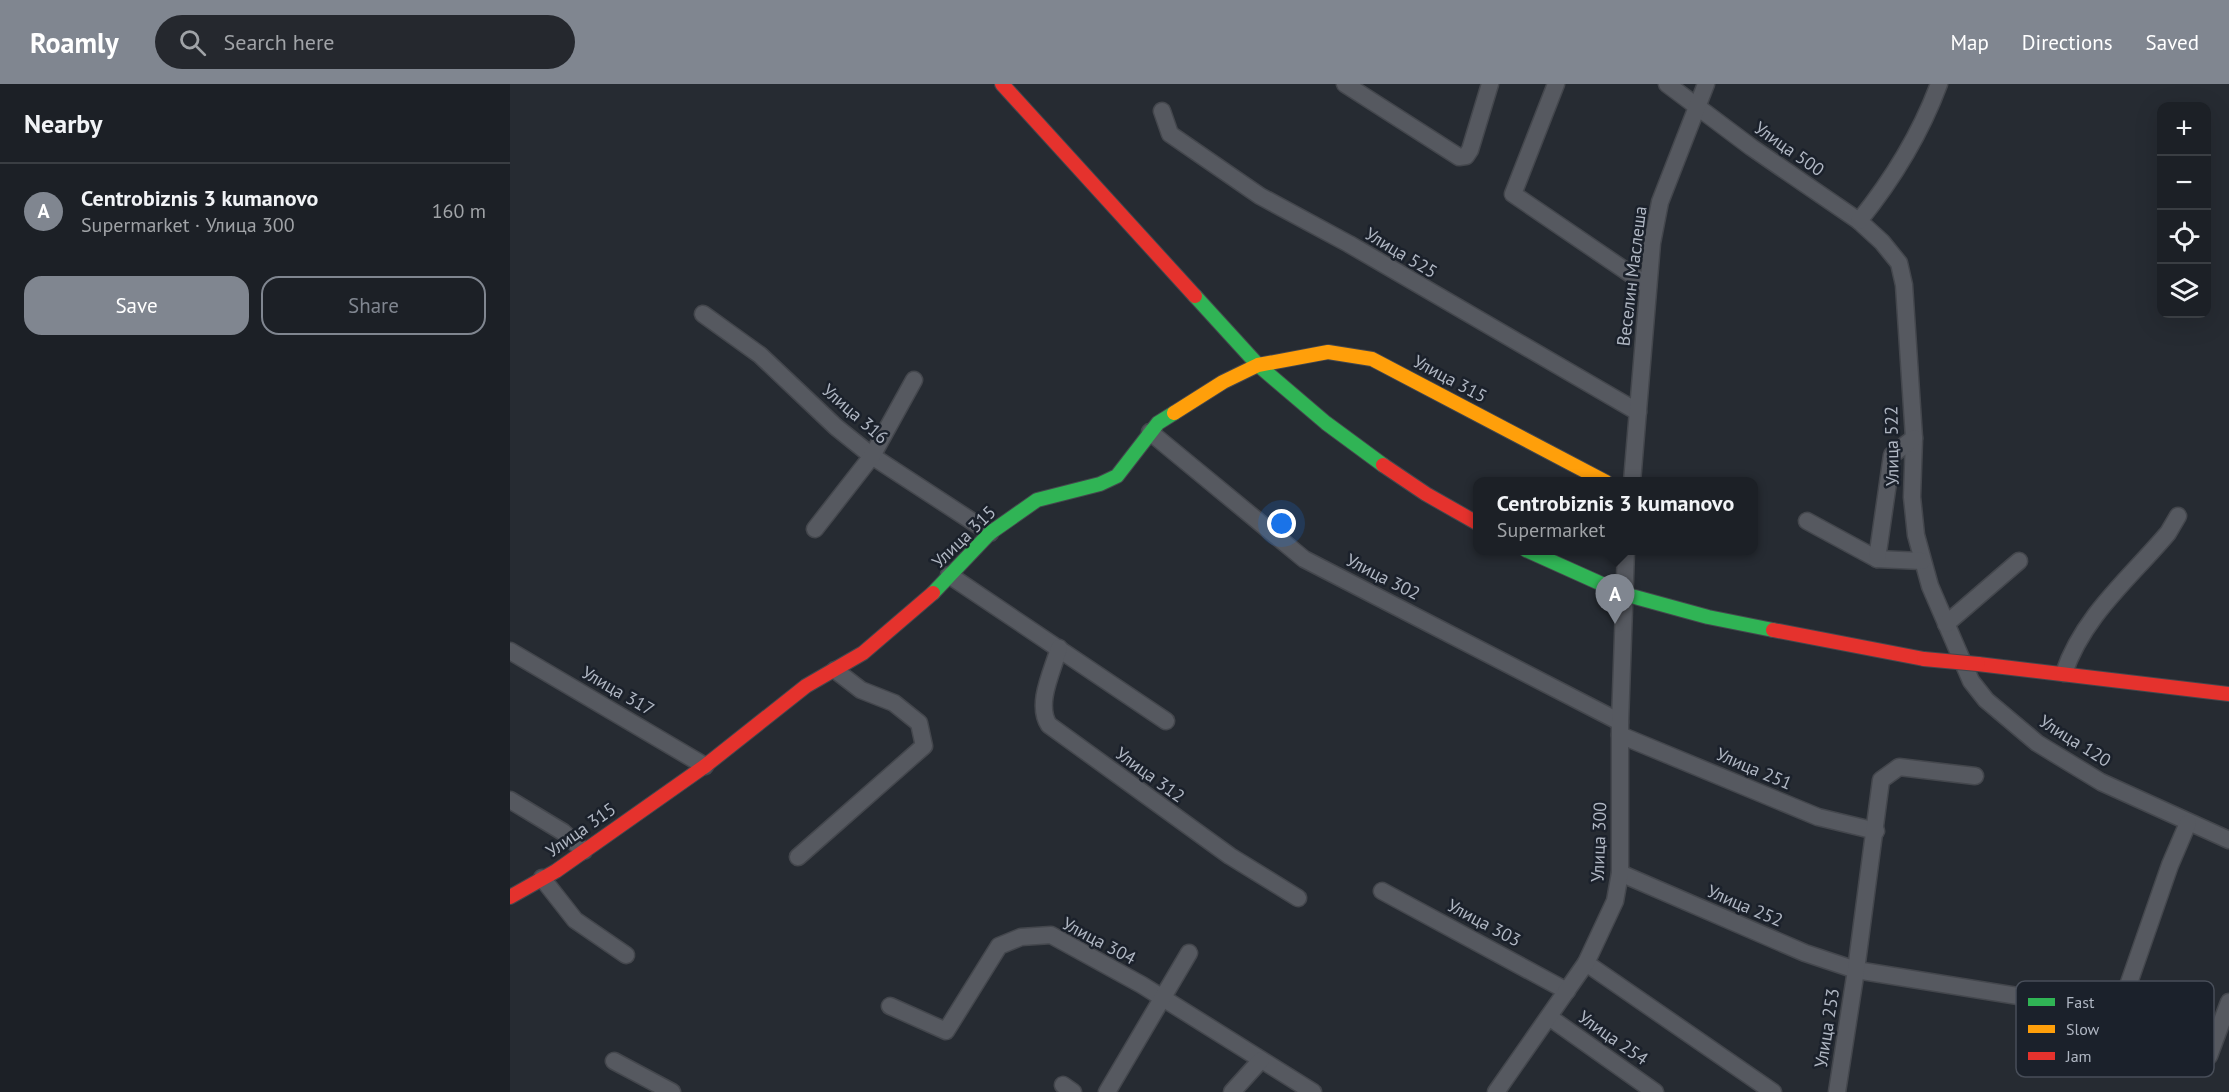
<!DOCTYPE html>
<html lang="en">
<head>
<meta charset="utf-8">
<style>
	body { margin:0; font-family:"PT Sans",sans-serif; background:#25282e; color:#f1f3f6 }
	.controls { position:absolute; right:18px; top:18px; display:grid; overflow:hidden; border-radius:12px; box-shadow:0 6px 24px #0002 }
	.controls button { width:54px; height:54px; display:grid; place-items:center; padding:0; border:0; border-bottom:2px solid #3a3e43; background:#1c2026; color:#f1f3f6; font:30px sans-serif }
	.you { position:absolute; left:772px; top:440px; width:21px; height:21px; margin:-15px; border:4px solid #fff; border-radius:50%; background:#1a73e8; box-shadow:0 0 0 9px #1a73e833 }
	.badge { display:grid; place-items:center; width:39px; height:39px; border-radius:50%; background:#808690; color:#fff; font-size:20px; font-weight:700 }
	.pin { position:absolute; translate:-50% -50px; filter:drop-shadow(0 2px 3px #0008) }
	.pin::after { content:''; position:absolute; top:32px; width:21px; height:18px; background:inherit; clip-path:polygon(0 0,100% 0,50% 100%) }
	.popup { position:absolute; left:963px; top:393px; width:285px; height:78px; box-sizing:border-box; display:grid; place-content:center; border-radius:12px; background:#1c2026; filter:drop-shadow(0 2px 4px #0005); font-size:20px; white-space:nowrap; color:#a0a3a7 }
	.popup b { font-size:22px; color:#f1f3f6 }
	.popup::after { content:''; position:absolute; left:50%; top:100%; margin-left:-12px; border:12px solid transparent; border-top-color:#1c2026 }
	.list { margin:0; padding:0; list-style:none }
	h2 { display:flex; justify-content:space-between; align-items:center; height:78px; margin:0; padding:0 24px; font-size:26px }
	h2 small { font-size:20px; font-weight:400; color:#a0a3a7 }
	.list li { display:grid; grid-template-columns:39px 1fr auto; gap:18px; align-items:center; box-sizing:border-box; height:96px; padding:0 24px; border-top:2px solid #3a3e43 }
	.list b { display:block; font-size:22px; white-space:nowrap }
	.list p { margin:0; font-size:20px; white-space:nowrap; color:#a0a3a7 }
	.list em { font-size:20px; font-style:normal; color:#a0a3a7 }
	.actions { display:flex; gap:12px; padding:18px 24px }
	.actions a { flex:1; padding:14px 0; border:2px solid #808690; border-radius:18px; text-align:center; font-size:21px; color:#808690 }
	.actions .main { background:#808690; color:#fff }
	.icon { flex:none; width:33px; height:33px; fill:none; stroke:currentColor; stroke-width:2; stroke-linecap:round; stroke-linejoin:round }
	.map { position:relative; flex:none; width:1719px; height:1008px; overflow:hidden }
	header { display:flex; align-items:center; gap:36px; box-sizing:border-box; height:84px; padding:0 30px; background:#808690; color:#fff }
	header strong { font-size:28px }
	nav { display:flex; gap:33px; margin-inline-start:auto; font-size:21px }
	.search { width:420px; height:54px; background:#25282e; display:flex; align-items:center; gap:15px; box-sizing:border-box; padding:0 21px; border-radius:33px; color:#a0a3a7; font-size:22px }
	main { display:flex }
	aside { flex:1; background:#1c2026 }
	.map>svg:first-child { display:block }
</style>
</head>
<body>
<header>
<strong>Roamly</strong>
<div class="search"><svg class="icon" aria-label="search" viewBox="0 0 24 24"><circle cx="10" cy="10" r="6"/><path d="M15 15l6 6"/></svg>Search here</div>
<nav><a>Map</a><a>Directions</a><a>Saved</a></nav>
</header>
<main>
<aside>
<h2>Nearby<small></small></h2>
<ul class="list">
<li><span class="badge">A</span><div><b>Centrobiznis 3 kumanovo</b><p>Supermarket · Улица 300</p></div><em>160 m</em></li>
</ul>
<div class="actions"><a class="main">Save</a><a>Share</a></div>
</aside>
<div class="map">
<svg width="1719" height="1008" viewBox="0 0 1719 1008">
	<rect width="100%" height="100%" fill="#262b32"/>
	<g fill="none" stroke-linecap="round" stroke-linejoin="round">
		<g stroke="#44474d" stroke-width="19">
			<g id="street">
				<polyline points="835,0 949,73 956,72 960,66 980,0"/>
				<polyline points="1046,0 1003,110 1138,202"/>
				<polyline points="1157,0 1241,63 1349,137 1372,158 1389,179 1394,201 1404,354 1402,413 1406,451 1420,502 1461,597 1476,616 1527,659 1591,698 1719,756"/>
				<polyline points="652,27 660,50 750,112 839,160 1128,328"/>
				<path d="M1349 137C1383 95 1410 51 1429 0"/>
				<polyline points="193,230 250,271 326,343 362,372 480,449"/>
				<polyline points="640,348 794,475 1110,638"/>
				<polyline points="1122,398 1142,159 1150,118 1196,0"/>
				<polyline points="1297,437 1367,475 1412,477"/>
				<polyline points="305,445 362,372 404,296"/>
				<polyline points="1367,475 1382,371 1404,354"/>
				<polyline points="439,491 656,637"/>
				<polyline points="1436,540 1509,477"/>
				<path d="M549 564C543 586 525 620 539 641L720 772 788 814"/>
				<polyline points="0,567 195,682"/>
				<path d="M1554 589C1573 532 1620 494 1658 449L1668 432"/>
				<polyline points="1110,651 1308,733 1366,747"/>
				<polyline points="0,716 53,748 74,767"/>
				<polyline points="288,773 414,662 409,639 384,619 351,606 325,586"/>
				<polyline points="1110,789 1295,869 1346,886 1594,926 1606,924 1613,916 1660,781 1678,739"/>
				<polyline points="32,794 65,836 116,871"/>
				<polyline points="872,807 1057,907"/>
				<polyline points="1076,879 1263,1008"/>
				<polyline points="380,922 436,947 489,862 511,853 541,851 632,901 803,1008"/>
				<polyline points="1039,933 1145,1008"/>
				<polyline points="1699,972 1719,918"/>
				<polyline points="104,977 162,1008"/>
				<polyline points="553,1001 563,1008"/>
				<polyline points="597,1008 679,869"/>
				<polyline points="722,1008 751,976"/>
				<polyline points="986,1008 1076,879 1105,817 1110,789 1110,638 1116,466"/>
				<polyline points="1327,1008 1346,886 1371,696 1389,683 1465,692"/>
			</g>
		</g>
		<g stroke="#44474d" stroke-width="16">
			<g id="fast">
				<polyline points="685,212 748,281 816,339 873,381"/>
				<polyline points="1016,466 1114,510 1198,533 1263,546"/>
				<polyline points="423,509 480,449 527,416 590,400 607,392 648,339 664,329"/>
			</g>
		</g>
		<g stroke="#44474d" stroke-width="16">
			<polyline id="slow" points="664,329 713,298 748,281 818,268 862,275 1096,398"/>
		</g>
		<g stroke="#44474d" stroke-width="16">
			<g id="jam">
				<polyline points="492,0 685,212"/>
				<polyline points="873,381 916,410 967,439"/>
				<polyline points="1263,546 1414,575"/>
				<polyline points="1468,580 1719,610"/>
				<polyline points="0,813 46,787 195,682 296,602 353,569 423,509"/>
			</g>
		</g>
		<use href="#street" stroke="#565960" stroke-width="16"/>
		<use href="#fast" stroke="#30b455" stroke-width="14"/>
		<use href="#slow" stroke="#ff9f0a" stroke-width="14"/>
		<use href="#jam" stroke="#e5322d" stroke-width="14"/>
		<g stroke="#44474d" stroke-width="16" stroke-linecap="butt">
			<polyline id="jam-bridge" points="1414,575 1468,580"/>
		</g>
		<use href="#jam-bridge" stroke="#e5322d" stroke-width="14"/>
	</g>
	<g text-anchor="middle" stroke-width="5" stroke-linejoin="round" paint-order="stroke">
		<g font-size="18" fill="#b0b7c3" stroke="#1b212b">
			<text transform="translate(1279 65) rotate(35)" y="6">Улица 500</text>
			<text transform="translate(891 169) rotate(31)" y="6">Улица 525</text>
			<text transform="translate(1122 192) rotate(-83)" y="6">Веселин Маслеша</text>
			<text transform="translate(940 295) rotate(28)" y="6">Улица 315</text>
			<text transform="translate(345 330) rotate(41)" y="6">Улица 316</text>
			<text transform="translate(1382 362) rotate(-91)" y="6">Улица 522</text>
			<text transform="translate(454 453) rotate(-44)" y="6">Улица 315</text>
			<text transform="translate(873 493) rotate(27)" y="6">Улица 302</text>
			<text transform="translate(108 607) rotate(30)" y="6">Улица 317</text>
			<text transform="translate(1565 657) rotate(32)" y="6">Улица 120</text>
			<text transform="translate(1244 685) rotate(23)" y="6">Улица 251</text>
			<text transform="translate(640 691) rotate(36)" y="6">Улица 312</text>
			<text transform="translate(71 746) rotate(-35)" y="6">Улица 315</text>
			<text transform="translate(1089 758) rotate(-88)" y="6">Улица 300</text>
			<text transform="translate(1235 822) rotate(23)" y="6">Улица 252</text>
			<text transform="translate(974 839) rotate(28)" y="6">Улица 303</text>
			<text transform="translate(589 857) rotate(28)" y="6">Улица 304</text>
			<text transform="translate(1317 944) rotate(-81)" y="6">Улица 253</text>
			<text transform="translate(1103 954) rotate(35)" y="6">Улица 254</text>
		</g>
	</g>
	<rect x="1506" y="897" width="198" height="96" rx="9" fill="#1b212b" stroke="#484e59" stroke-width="1.5"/>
	<rect x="1518" y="914" width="27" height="8" fill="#30b455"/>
	<rect x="1518" y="941" width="27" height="8" fill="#ff9f0a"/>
	<rect x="1518" y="968" width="27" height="8" fill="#e5322d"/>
	<g font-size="16" fill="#b0b7c3">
		<text x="1556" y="924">Fast</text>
		<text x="1556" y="951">Slow</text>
		<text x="1556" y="978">Jam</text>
	</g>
</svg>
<div class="controls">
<button>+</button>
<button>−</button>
<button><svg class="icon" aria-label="locate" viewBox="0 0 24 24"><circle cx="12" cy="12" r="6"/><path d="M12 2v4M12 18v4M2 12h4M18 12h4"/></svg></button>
<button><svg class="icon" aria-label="layers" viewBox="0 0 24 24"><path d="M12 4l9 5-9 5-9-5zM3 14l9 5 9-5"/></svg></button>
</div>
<div class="you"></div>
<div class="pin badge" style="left:1105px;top:540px">A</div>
<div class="popup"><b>Centrobiznis 3 kumanovo</b>Supermarket</div>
</div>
</main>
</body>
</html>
